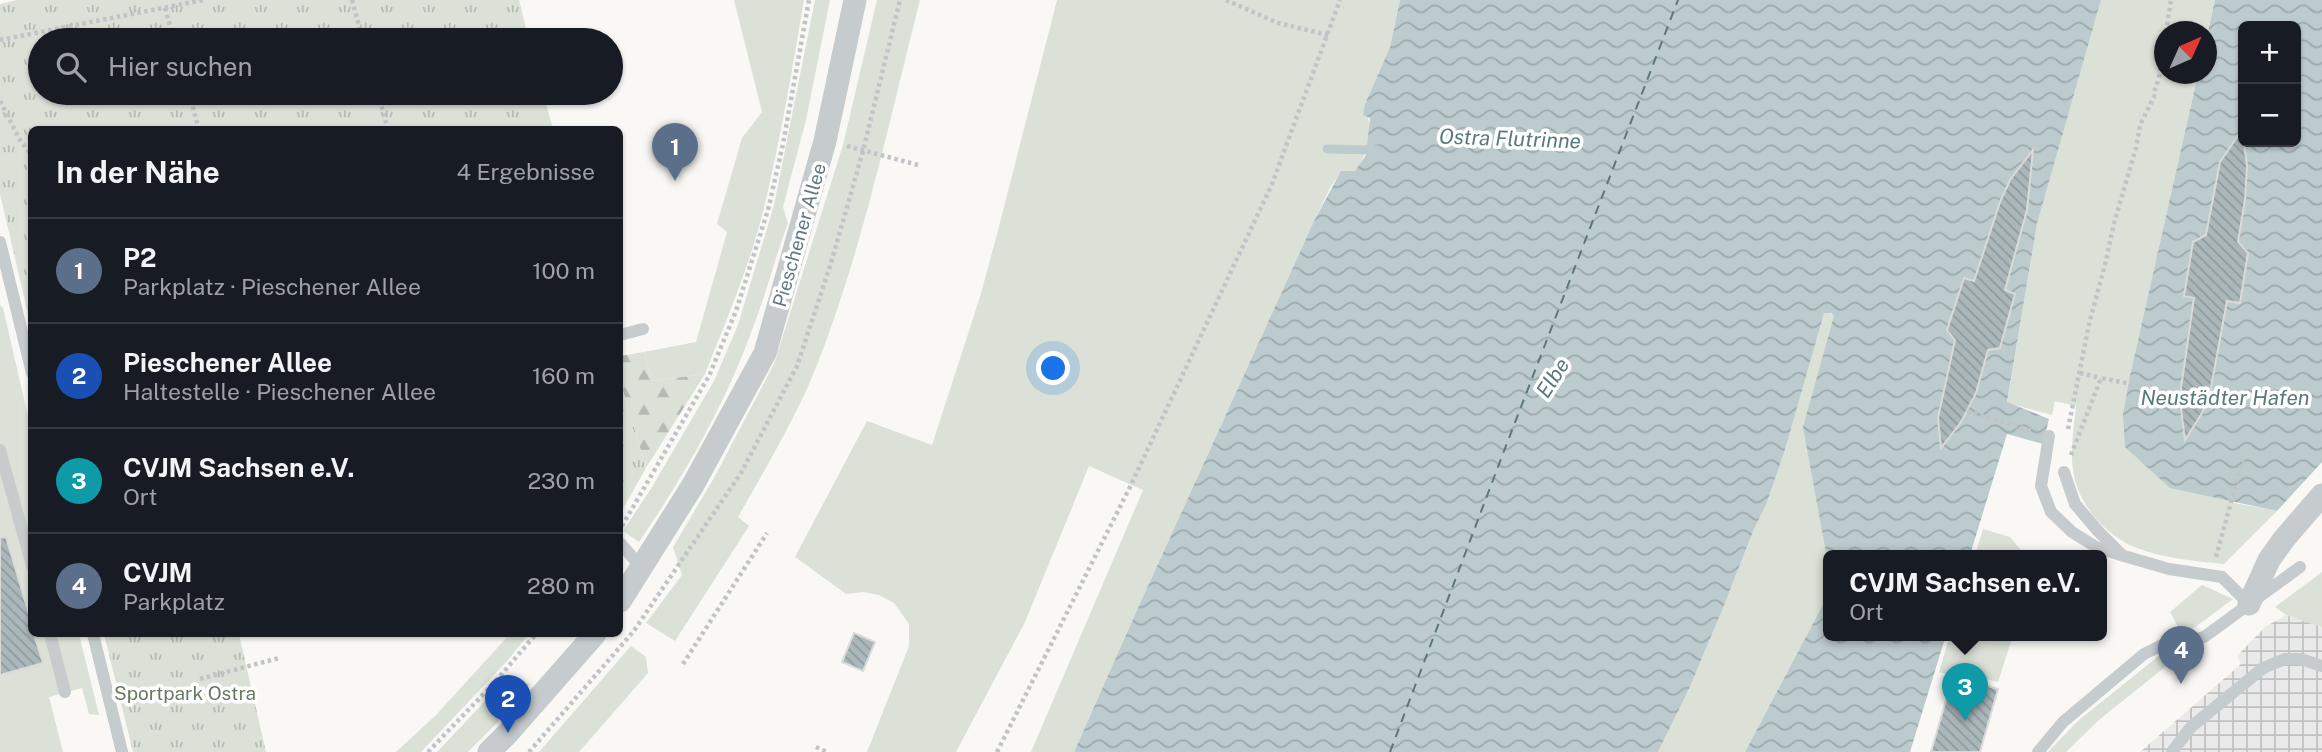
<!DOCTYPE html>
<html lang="de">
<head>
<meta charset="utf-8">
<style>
	body { margin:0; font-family:"Public Sans",sans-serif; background:#20242c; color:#f1f3f6 }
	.controls { position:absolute; right:21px; top:21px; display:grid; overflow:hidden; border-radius:10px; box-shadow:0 2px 5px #0004 }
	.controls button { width:63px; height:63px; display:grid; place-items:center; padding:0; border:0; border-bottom:2px solid #363941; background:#171b24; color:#f1f3f6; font:35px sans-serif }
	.compass { position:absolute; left:2154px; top:21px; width:63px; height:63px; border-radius:50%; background:#171b24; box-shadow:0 2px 5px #0004; rotate:45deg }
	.you { position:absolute; left:1054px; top:369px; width:24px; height:24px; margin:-18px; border:5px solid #fff; border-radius:50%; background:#1a73e8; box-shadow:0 0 0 10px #1a73e833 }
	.badge { display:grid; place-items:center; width:46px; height:46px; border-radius:50%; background:#f3381b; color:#fff; font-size:23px; font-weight:700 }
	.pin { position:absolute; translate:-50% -58px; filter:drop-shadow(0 2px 4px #0008) }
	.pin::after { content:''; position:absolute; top:37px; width:24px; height:21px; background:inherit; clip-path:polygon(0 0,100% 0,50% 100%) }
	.popup { position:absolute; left:1823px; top:550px; width:284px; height:91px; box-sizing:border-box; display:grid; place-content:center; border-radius:10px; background:#171b24; filter:drop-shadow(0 2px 5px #0005); font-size:23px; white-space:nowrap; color:#9ea1a6 }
	.popup b { font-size:26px; color:#f1f3f6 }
	.popup::after { content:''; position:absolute; left:50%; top:100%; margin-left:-14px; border:14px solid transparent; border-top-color:#171b24 }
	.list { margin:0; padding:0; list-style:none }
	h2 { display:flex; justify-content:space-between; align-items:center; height:91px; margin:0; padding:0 28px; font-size:30px }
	h2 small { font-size:23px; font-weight:400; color:#9ea1a6 }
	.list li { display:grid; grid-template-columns:46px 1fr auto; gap:21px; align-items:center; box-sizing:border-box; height:105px; padding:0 28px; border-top:2px solid #363941 }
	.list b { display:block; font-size:26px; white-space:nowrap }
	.list p { margin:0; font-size:23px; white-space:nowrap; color:#9ea1a6 }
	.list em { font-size:23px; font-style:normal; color:#9ea1a6 }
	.icon { flex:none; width:38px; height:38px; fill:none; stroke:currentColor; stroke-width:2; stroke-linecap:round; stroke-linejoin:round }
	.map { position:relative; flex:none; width:2322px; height:752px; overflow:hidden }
	.search { position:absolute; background:#171b24; box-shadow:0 2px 5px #0004; left:28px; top:28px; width:595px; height:77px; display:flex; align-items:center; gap:18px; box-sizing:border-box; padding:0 24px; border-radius:38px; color:#9ea1a6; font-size:26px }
	.panel { position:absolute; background:#171b24; box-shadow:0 2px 5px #0004; left:28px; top:126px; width:595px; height:511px; border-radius:10px }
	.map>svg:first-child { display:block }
</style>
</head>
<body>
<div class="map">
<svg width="2322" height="752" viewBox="0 0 2322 752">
	<defs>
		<pattern id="industrial-grid" width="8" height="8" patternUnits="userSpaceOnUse" patternTransform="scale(1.75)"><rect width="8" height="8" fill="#e9eae9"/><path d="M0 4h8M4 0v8" fill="none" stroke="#c0c2c2"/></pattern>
		<pattern id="forest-firs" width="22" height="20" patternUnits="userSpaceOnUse" patternTransform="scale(1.75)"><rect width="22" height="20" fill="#dbe1d6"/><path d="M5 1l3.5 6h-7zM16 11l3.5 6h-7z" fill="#b5bbb3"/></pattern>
		<pattern id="park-tufts" width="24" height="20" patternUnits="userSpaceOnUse" patternTransform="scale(1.75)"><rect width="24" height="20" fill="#dbe1d6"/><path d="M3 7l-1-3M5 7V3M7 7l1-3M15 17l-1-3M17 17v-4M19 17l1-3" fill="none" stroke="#b5bbb3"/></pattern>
		<pattern id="water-waves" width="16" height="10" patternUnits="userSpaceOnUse" patternTransform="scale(1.75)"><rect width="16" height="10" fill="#bccbce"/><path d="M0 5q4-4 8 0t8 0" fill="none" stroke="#9caaad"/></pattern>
		<pattern id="building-back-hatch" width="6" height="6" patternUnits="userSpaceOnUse" patternTransform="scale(1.75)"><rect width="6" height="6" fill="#acb7bb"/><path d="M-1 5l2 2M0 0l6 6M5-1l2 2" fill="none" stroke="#8f9a9d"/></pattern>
	</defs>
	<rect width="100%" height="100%" fill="#f9f8f5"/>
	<polygon fill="url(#industrial-grid)" points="2286,615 2322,627 2322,752 2140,752 2241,664 2237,656 2265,627"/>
	<g fill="#dbe1d6">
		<path d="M734 0H804C792 71 780 142 763 212 749 267 726 321 705 374L652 381 644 352 696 342 727 232 717 224 742 138 762 112Z"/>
		<path d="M815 0H830L806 120 783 207 788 223C775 258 766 294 752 330 725 405 684 476 639 542L623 531 652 487 714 381 738 325 774 205Z"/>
		<path d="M877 0H920C889 122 863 248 817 365 796 418 766 467 738 517L749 526 675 641 646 623 682 575 673 547 714 478 774 364 843 145Z"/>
		<path d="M1057 0H1400L1390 47 1365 104C1373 124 1369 155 1355 171H1342L1331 186 1314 221 1137 610 1074 752H1031L1143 490 1089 466 1025 622 956 752H867L909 646V624L894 603 879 595 863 592 846 594 795 557 867 421 932 445 980 297 996 238Z"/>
		<path d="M2101 0H2215L2207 36 2206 32H2164V74H2198L2129 380 2123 414 2229 502 2277 511 2224 564C2194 561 2162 558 2134 547 2104 534 2077 503 2073 470 2070 449 2074 427 2076 406L2055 401 2052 415 2007 403 2037 224Z"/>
		<polygon points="0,305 3,308 31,429 32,634 79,634 99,715 89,714 82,688 49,697 63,752 0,752"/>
		<polygon points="1828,312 1834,316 1818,504 1828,564 1828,595 1745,752 1658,752 1689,689 1723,608 1754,529 1766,505 1784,453 1822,314"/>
		<polygon points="1983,529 2010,537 2025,555 1975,555"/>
		<polygon points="2322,572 2322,627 2286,615 2275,607"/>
		<polygon points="2202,585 2233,599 2183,636 2170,612"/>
		<polygon points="510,634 529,634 508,660 421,752 396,752 436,715"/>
		<polygon points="1950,635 2013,635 1998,682 1958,672 1953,676 1939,672"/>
		<polygon points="631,646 646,657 648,673 579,752 539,752"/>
		<polygon points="2161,654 2165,667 2100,719 2066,752 2048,752 2079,720"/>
		<polygon points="505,680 529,684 496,724 468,752 437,752"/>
	</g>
	<polygon fill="url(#forest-firs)" points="644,352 652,381 705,374 646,468 620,381 620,356"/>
	<g fill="url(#park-tufts)">
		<polygon points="17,0 519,0 529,40 40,40 40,93 543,93 553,129 32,130 31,327 0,194 0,4"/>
		<polygon points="620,381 646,468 620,514"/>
		<polygon points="104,634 239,634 266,752 133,752"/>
	</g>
	<g fill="url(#water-waves)" fill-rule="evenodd">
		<polygon points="1400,0 2101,0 2037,224 2007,402 2049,419 2043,444 2007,434 1970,555 1828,555 1828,564 1803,427 1834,316 1831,313 1824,313 1784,453 1766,505 1754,529 1723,608 1689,689 1658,752 1074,752 1137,610 1314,221 1341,171 1355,171 1366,155 1370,118 1363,115 1365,104 1390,47"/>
		<path d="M2215 0H2322V462L2277 511 2170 488 2125 447 2123 414 2129 380 2198 74H2206L2207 36ZM2243 26H2296V142H2243Z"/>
		<polygon points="1828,595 1828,635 1946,635 1910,752 1745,752"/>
	</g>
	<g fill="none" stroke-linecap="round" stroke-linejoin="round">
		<polyline stroke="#bccbce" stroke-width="9" points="1327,149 1377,150"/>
		<polyline stroke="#5b787d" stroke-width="2" stroke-dasharray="9 7" stroke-linecap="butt" points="1390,752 1504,451 1678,0"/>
	</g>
	<g fill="url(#building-back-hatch)" stroke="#dadad8" stroke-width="2">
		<polygon points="2242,130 2247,165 2245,200 2238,242 2248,253 2240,303 2227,301 2210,393 2202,413 2185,440 2181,409 2181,388 2194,298 2184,296 2193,242 2206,235 2220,162"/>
		<polygon points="2033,150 2027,210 2005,290 2015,294 2000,348 1988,350 1976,393 1961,422 1941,448 1938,418 1955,340 1947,330 1964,278 1974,281 2000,202 2010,180"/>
		<polygon points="6,537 32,624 32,634 34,634 43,663 0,675 0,538"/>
		<polygon points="854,633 875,642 863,671 842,662"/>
		<polygon points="1953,676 1998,689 1980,752 1931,752"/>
	</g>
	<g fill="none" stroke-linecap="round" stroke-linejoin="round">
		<g stroke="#c1c4c6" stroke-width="4.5" stroke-dasharray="3.5 3.5" stroke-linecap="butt">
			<polyline points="352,0 363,40"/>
			<polyline points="1226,0 1278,23 1328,35"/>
			<polyline points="165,8 174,40"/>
			<polyline points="2166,32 2171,0"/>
			<polyline points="0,40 203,0"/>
			<polyline points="189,93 199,130"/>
			<polyline points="378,93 388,130"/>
			<polyline points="0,101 21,142 32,155"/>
			<polyline points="847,146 918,165"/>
			<polyline points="2080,373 2101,378"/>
			<polyline points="1967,411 2032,431"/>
			<polyline points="2068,429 2089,324 2106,261 2114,223 2136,148 2140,125 2154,97 2154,92 2159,78 2164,36"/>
			<polyline points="2071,455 2101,378 2181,394"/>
			<polyline points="622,526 709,376 736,311 768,210 783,144 809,0"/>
			<polyline points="2216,557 2243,458"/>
			<polyline points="683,664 767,533"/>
			<polyline points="200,679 279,658"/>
			<polyline points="816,747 827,752"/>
			<polyline points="428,752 495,682 536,634"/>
			<polyline points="529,752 633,632 741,473 797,366 831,263 863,151 900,0"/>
			<polyline points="997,752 1130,487 1272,184 1340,0"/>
		</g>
		<g stroke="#c6cbce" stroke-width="12">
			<polyline points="0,242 32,373"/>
			<polyline points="620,335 643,329"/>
			<polyline points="2049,436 2041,486 2051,512 2072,532 2096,547 2124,556 2169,569 2222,577 2249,604"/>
			<polyline points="0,450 32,566"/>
			<polyline points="2064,472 2075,504 2098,531 2121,554"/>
			<polyline points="620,543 642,568"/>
			<polyline points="50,634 65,692"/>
			<polyline points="93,634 122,752"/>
			<polyline points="2038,752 2063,722 2144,654 2166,643 2187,643 2204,637 2300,567"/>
			<polyline points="2172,752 2191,727 2263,668 2285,659 2301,659 2322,666"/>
		</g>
		<g stroke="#c6cbce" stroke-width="23">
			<polyline points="620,601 693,485 765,353 825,141 855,0"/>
			<polyline points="2249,604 2269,560 2284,539 2322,495"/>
			<polyline points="489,752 508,733 595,634"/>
		</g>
	</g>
	<g text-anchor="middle" stroke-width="7" stroke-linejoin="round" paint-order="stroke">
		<g font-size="19" fill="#617883" stroke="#fff">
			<text transform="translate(799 235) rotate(-74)" y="7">Pieschener Allee</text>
		</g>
		<g font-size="19" fill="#677a60" stroke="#fff">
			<text x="185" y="700">Sportpark Ostra</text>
		</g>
		<g font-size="21" font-style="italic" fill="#5b787d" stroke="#fff">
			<text transform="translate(1510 139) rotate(2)" y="7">Ostra Flutrinne</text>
			<text transform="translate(1553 378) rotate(-57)" y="7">Elbe</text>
			<text x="2225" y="405">Neustädter Hafen</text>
		</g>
	</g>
</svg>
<div class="controls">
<button>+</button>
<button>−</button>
</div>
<svg class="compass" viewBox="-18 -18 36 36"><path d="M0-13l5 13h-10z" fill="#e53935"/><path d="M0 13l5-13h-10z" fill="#9ea1a6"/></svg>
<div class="you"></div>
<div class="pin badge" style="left:675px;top:181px;background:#5c6f8a">1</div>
<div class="pin badge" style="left:508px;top:733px;background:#1a4fb4">2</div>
<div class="pin badge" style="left:1965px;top:721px;background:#0f9aa8">3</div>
<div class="popup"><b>CVJM Sachsen e.V.</b>Ort</div>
<div class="pin badge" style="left:2181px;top:684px;background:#5c6f8a">4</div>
<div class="search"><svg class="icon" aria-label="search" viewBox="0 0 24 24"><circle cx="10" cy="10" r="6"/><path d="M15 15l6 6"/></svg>Hier suchen</div>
<section class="panel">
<h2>In der Nähe<small>4 Ergebnisse</small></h2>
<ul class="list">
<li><span class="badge" style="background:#5c6f8a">1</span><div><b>P2</b><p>Parkplatz · Pieschener Allee</p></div><em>100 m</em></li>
<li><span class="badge" style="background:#1a4fb4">2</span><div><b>Pieschener Allee</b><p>Haltestelle · Pieschener Allee</p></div><em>160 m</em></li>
<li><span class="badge" style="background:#0f9aa8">3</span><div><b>CVJM Sachsen e.V.</b><p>Ort</p></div><em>230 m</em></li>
<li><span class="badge" style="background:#5c6f8a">4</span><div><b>CVJM</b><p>Parkplatz</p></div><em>280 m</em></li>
</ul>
</section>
</div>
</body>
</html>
